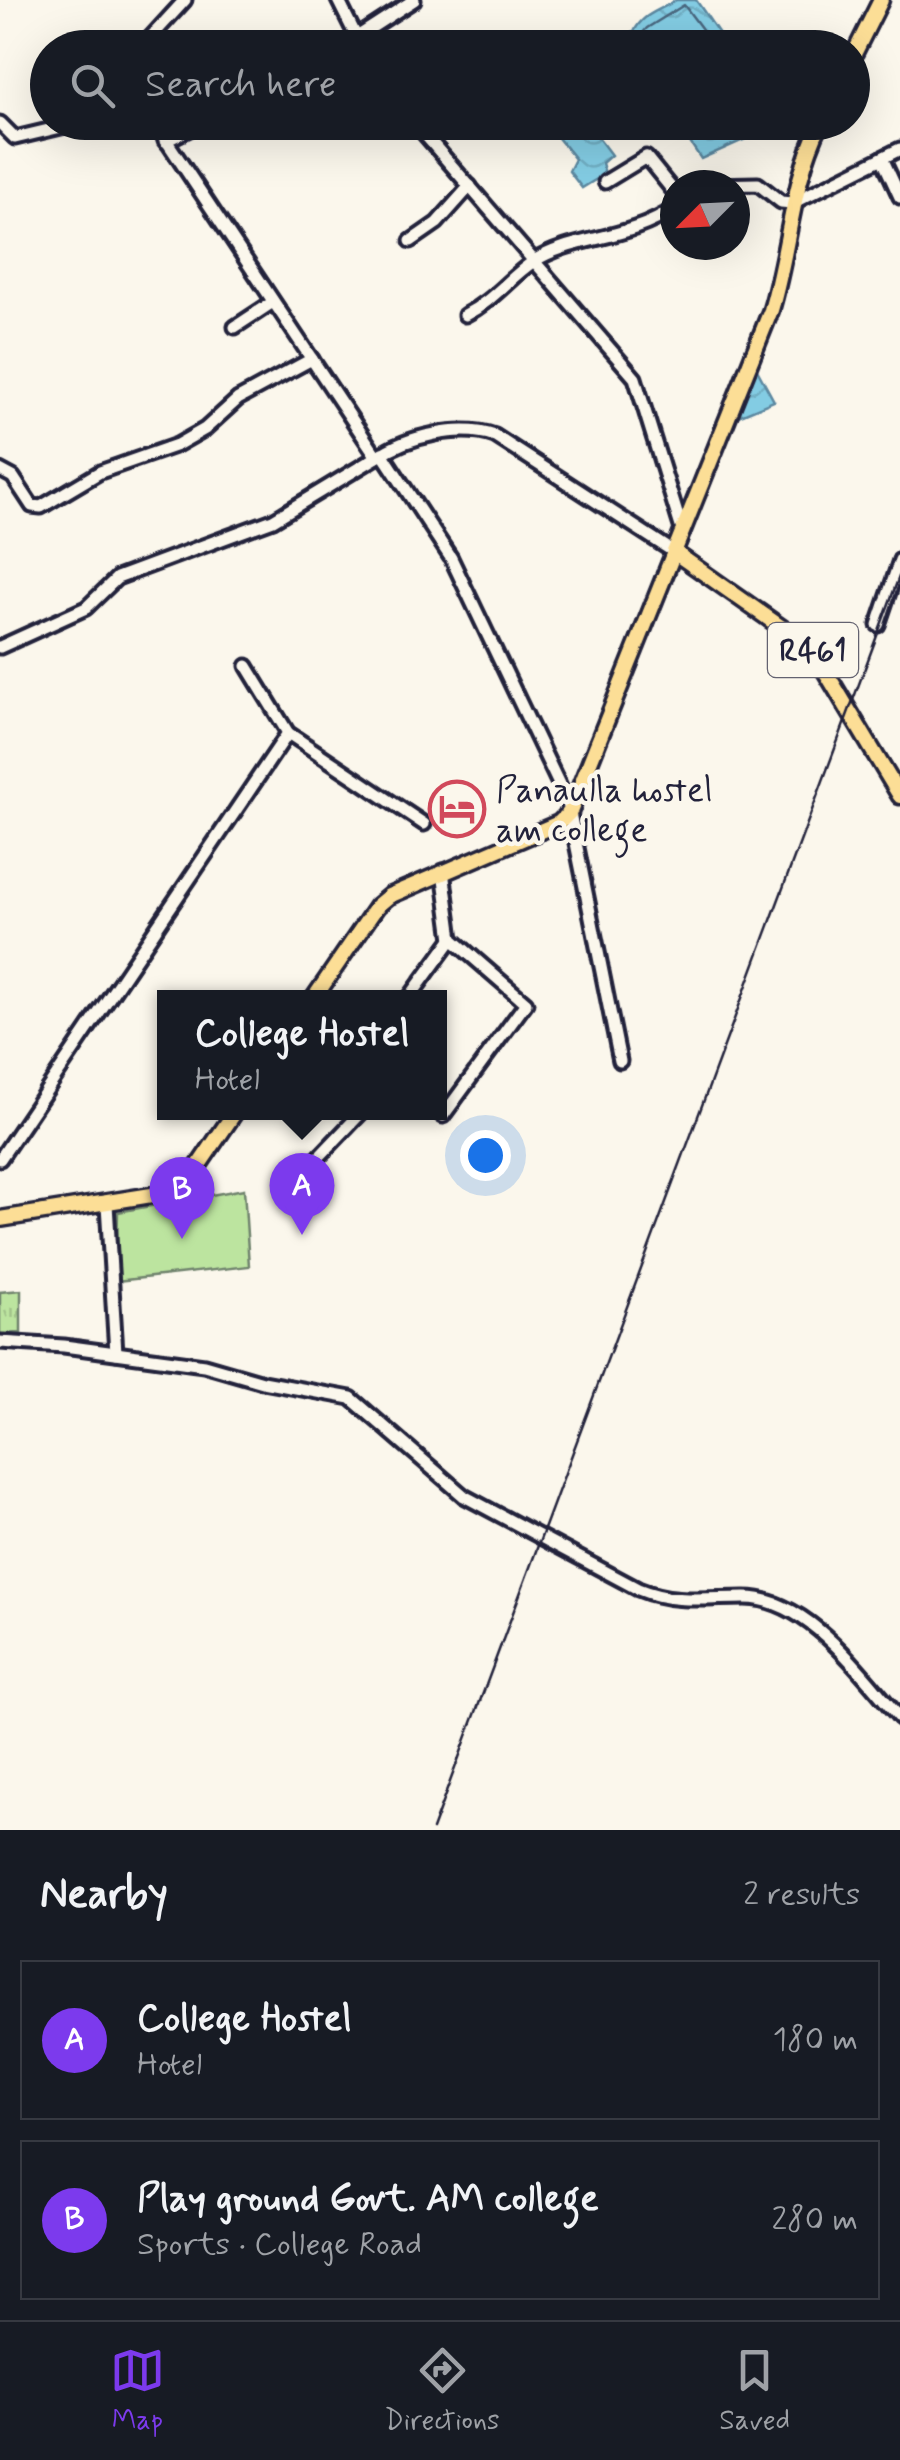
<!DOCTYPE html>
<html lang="en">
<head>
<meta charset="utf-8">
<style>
	body { margin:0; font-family:Mynerve,sans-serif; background:#20242c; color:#f1f3f6 }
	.compass { position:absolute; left:660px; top:170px; width:90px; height:90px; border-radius:50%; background:#171b24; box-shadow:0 10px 40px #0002; rotate:246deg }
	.you { position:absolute; left:485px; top:1155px; width:35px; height:35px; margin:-25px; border:8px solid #fff; border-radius:50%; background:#1a73e8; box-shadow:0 0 0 15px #1a73e833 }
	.badge { display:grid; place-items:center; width:65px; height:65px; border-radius:50%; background:#7c3aed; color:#fff; font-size:32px; font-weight:700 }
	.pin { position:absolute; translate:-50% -82px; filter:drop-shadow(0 2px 5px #0008) }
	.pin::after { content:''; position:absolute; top:52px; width:35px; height:30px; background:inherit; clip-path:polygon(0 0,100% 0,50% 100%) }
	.popup { position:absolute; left:157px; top:990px; width:290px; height:130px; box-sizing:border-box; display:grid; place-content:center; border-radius:0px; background:#171b24; filter:drop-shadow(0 2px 8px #0005); font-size:32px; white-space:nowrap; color:#9ea1a6 }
	.popup b { font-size:38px; color:#f1f3f6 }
	.popup::after { content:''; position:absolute; left:50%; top:100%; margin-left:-20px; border:20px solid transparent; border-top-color:#171b24 }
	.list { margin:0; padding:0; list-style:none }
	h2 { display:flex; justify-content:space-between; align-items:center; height:130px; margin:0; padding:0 40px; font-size:42px }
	h2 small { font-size:32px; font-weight:400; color:#9ea1a6 }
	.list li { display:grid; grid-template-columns:65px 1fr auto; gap:30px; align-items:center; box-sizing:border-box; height:160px; margin:0 20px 20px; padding:0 20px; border:2px solid #363941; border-radius:0px }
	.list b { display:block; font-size:38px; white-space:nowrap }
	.list p { margin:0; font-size:32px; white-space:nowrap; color:#9ea1a6 }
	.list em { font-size:32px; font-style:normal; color:#9ea1a6 }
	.icon { flex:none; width:55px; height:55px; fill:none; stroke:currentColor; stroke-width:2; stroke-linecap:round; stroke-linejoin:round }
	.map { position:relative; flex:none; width:900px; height:1830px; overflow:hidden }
	.search { position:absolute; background:#171b24; box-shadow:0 10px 40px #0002; left:30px; right:30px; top:30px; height:110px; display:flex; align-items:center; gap:25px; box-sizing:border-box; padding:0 35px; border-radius:55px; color:#9ea1a6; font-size:38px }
	.sheet { height:490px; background:#171b24 }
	nav { display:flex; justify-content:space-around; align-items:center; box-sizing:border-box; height:140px; border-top:2px solid #363941; background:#171b24; font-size:28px; color:#9ea1a6 }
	nav a { display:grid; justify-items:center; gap:5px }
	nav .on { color:#7c3aed }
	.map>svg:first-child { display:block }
</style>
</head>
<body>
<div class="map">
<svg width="900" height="1830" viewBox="0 0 900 1830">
	<defs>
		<pattern id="grass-tufts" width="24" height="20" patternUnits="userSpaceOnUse" patternTransform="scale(2.5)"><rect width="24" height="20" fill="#bce49f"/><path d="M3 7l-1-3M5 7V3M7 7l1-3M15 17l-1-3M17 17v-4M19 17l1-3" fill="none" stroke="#a1c38a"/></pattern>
		<pattern id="water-waves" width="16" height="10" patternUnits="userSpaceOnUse" patternTransform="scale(2.5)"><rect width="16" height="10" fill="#83cce3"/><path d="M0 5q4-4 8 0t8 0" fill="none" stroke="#71afc4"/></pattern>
	</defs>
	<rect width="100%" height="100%" fill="#fbf7ec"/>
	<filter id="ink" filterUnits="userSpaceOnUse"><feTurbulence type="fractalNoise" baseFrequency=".01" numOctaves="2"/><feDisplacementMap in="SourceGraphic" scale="20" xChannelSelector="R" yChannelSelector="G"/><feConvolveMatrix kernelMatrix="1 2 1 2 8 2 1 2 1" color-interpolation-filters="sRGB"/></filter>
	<g filter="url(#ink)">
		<polygon fill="url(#grass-tufts)" stroke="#6f836d" stroke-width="2.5" points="21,1290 21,1333 0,1334 0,1292"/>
		<polygon fill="#bce49f" stroke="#6f836d" stroke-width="2.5" points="244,1189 249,1266 116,1281 118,1212"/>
		<g fill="url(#water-waves)" stroke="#5c88a0" stroke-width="2.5">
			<path d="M676 0H696L728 47H622L616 38 634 32C643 13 660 11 676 0Z"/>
			<polygon points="546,123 587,123 611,155 602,163 605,174 582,188 569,171 575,159"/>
			<polygon points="677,123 763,122 763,124 759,133 701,159"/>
			<polygon points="755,366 774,401 736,417"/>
		</g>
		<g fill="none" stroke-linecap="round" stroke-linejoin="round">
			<polyline stroke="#49667e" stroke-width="2.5" points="630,48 647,28 684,5 716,48"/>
			<g stroke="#22223b" stroke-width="19">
				<g id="minor">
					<polyline points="338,0 362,48"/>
					<polyline points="141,48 185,0"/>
					<polyline points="340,48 414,0"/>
					<path d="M154 122 377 457C407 436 461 424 495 436L674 552"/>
					<polyline points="414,122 635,378 682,530"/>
					<polyline points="0,123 15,138 82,122"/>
					<polyline points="165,141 204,122"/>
					<polyline points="882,158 900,197"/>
					<polyline points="605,182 646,157 675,193"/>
					<polyline points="711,185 758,184 781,202 792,203 900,149"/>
					<polyline points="411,241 437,223 470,186"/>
					<path d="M465 315C493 301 509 278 534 261 573 236 628 241 675 208"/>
					<polyline points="235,327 273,302"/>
					<polyline points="382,453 451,558 568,803 620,1061"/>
					<polyline points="0,470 13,477 32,506 41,507 100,472 177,445 205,429 238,399 312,359"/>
					<polyline points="878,625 900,560"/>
					<polyline points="0,647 86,608 117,578 273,520 377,457"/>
					<polyline points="247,666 288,733 424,824"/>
					<polyline points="409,998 452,939"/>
					<polyline points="438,1112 443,1116 526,1003 452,939 443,871"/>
					<polyline points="0,1159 288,733"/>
					<polyline points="297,1180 362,1112"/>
					<polyline points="107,1204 116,1353"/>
					<path d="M0 1342 64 1346 204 1365 263 1382 351 1398 464 1496 638 1589C674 1604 708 1598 745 1598 809 1598 861 1675 900 1718"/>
				</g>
			</g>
			<g stroke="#22223b" stroke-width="21">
				<g id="major">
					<polyline points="852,58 881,0"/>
					<polyline points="674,552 812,649 900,796"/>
					<path d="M314 998 377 906 389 896 559 823 570 812 771 310C790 247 791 183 821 122"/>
					<polyline points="0,1219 177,1191 186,1184 235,1112"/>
				</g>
			</g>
			<use href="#minor" stroke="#fbf7ec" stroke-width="11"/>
			<use href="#major" stroke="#fcde96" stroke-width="14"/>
			<polyline stroke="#22223b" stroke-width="2.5" points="432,1830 900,574"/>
		</g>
	</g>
	<defs>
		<g id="hotel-ring" transform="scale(2.875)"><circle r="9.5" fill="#fbf7ec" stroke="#d1495b" stroke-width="1.5"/><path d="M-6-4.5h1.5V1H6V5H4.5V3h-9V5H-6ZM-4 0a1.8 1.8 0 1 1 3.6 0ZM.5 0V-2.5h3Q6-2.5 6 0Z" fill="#d1495b"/></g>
	</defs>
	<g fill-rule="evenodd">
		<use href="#hotel-ring" x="457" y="809"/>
	</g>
	<g text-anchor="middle" stroke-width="9" stroke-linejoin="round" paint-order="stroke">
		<rect fill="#fbf7ec" stroke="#636270" stroke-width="2.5" x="768" y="623" width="90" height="54" rx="8"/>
		<g font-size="32" font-weight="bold" fill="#22223b">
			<text x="813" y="661">R461</text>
		</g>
		<g font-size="35" fill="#22223b" stroke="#fbf7ec" text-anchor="start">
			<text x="496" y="801">Panaulla hostel<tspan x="496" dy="40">am college</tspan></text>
		</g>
	</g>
</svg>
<svg class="compass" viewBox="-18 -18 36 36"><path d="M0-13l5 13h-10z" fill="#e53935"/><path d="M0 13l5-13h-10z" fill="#9ea1a6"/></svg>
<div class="you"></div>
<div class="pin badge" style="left:302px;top:1235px">A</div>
<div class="popup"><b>College Hostel</b>Hotel</div>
<div class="pin badge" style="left:182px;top:1239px">B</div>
<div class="search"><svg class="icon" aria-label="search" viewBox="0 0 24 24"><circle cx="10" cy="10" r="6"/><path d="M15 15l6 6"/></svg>Search here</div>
</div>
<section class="sheet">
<h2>Nearby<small>2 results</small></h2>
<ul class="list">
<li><span class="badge">A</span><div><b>College Hostel</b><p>Hotel</p></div><em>180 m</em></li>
<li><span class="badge">B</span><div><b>Play ground Govt. AM college</b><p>Sports · College Road</p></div><em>280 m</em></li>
</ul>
</section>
<nav>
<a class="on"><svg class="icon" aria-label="map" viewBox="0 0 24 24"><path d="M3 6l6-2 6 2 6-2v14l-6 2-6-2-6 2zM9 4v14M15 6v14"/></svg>Map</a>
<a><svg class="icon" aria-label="directions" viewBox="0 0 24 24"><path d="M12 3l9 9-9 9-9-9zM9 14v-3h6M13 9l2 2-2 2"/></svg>Directions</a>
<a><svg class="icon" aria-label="saved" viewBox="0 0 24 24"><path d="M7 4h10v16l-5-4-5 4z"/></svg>Saved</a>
</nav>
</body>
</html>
